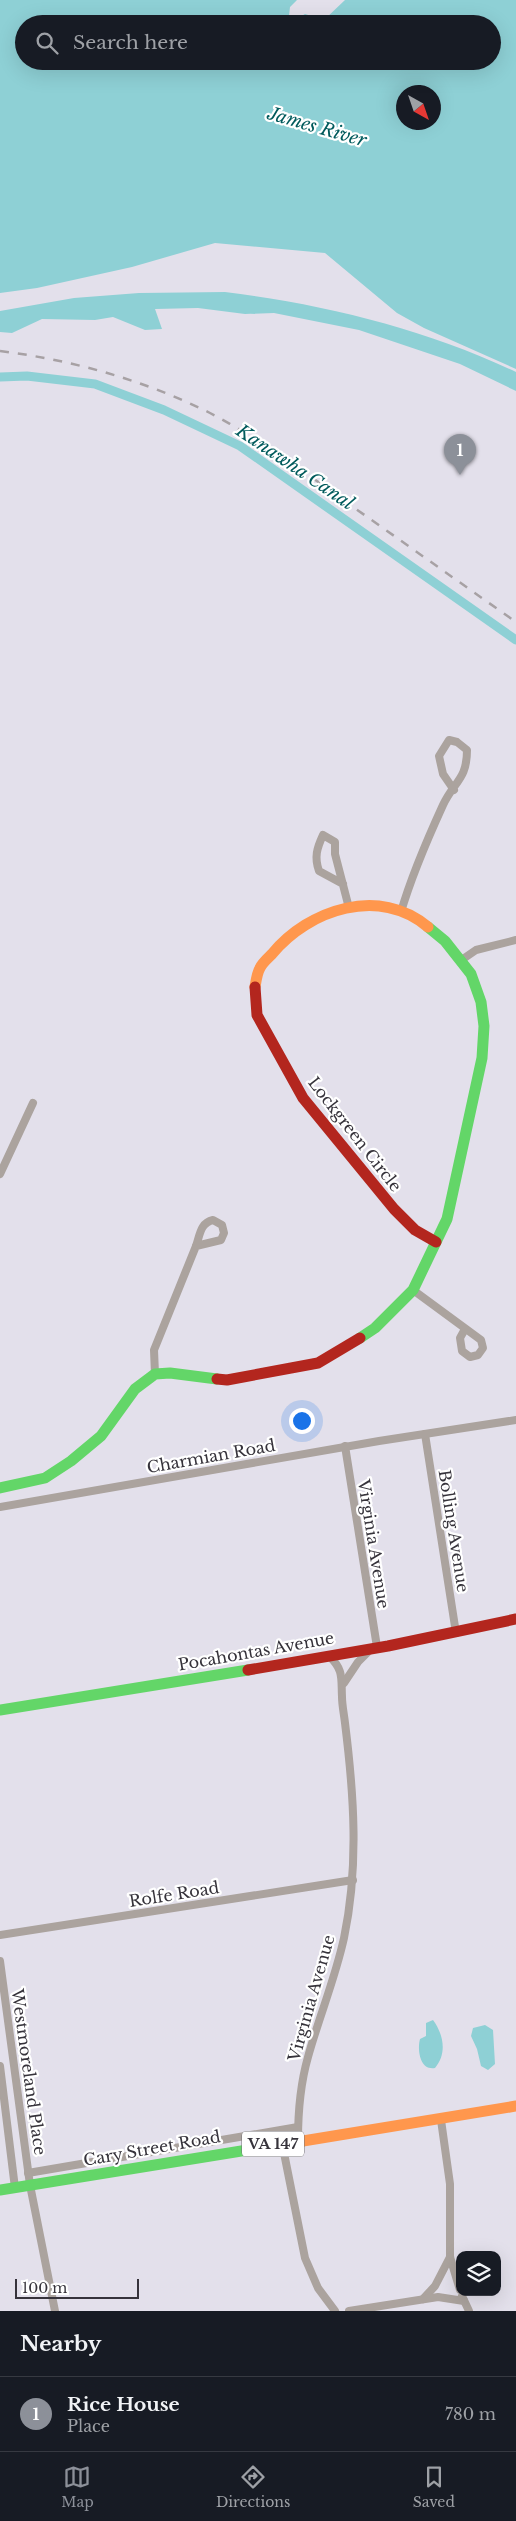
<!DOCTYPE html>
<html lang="en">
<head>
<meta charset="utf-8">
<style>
	body { margin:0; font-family:"Libre Baskerville",serif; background:#242831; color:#f1f3f6 }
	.controls { position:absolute; right:15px; bottom:15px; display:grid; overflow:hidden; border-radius:10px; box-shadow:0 5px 20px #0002 }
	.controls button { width:45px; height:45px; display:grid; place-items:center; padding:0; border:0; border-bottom:1px solid #363941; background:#171b24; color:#f1f3f6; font:25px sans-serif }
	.compass { position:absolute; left:396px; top:85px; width:45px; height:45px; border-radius:50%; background:#171b24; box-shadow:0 5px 20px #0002; rotate:140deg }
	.scale { position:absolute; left:15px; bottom:12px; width:124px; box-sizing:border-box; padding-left:5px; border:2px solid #36333b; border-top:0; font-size:14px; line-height:18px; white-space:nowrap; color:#36333b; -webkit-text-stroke:4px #fff; paint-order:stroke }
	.you { position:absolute; left:301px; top:1420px; width:18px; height:18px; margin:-12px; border:4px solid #fff; border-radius:50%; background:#1a73e8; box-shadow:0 0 0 8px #1a73e833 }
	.badge { display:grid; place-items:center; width:32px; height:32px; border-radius:50%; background:#8c9099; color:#fff; font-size:16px; font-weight:700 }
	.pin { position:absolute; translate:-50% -41px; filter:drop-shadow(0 1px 2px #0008) }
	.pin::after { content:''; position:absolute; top:26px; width:18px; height:15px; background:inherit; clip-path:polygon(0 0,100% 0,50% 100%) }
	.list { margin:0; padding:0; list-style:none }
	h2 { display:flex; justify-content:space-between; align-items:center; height:65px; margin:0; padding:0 20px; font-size:21px }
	h2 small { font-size:16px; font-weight:400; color:#9ea1a6 }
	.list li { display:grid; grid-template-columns:32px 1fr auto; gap:15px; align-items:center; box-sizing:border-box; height:75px; padding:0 20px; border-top:1px solid #363941 }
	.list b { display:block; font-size:19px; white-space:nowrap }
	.list p { margin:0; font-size:16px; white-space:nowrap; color:#9ea1a6 }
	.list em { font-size:16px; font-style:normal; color:#9ea1a6 }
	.icon { flex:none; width:28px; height:28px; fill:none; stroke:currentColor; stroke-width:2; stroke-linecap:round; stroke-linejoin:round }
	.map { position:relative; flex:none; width:516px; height:2311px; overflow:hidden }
	.search { position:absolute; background:#171b24; box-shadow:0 5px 20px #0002; left:15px; right:15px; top:15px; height:55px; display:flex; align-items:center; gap:12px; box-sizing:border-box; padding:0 18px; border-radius:28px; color:#9ea1a6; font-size:19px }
	.sheet { height:140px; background:#171b24 }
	nav { display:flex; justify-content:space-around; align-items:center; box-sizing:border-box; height:70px; border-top:1px solid #363941; background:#171b24; font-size:14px; color:#9ea1a6 }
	nav a { display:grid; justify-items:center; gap:2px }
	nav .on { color:#8c9099 }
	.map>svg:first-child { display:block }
</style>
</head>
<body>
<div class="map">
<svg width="516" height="2311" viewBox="0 0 516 2311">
	<rect width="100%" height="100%" fill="#e3e0eb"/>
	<g fill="#8ed0d5" fill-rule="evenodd">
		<path d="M0 0H297L290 7 288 24H24V61H492V24H288L305 14 324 20 345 0H516V369L424 328 397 313 325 253 215 243 132 267 37 288 0 293ZM434 92V122H404V92Z"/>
		<path d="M225 292C324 304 426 329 516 372V391L460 364 359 330 274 313 245 314 198 308 155 309 162 329 145 330 113 317 95 320 42 319 12 333 0 332V311L74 298 139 293Z"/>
		<path d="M433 2020C444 2035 447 2054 435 2068 420 2071 417 2050 420 2039L426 2036V2023Z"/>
		<polygon points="485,2025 493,2030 495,2064 488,2070 481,2066 477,2049 471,2036 473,2028"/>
	</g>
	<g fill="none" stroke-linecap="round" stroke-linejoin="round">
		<polyline stroke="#8ed0d5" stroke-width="9" points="0,377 27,376 95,384 164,410 240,446 516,640"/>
		<g stroke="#aba39e" stroke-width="8">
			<path d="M343 884 319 871C314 857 317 848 323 835L335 842V854L349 908"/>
			<path d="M401 912C412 874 427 840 443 805 454 781 467 780 467 750L457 742 449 740 439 756 443 774 454 790"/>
			<polyline points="460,961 476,950 516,940"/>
			<polyline points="0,1174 33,1103"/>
			<polyline points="413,1290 481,1340 483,1348 478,1355 470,1357 462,1351 460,1338 465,1329"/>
			<path d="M155 1374 154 1350 196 1246C200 1235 200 1223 213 1220L222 1225 224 1233 221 1240 196 1246"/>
			<polyline points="425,1434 456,1633"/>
			<polyline points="345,1446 377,1647"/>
			<polyline points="0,1507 379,1441 516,1420"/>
			<polyline points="344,1683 358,1662 371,1649"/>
			<polyline points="0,1935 353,1880"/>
			<polyline points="0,1961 30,2185 55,2311"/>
			<polyline points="0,2066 15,2188"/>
			<polyline points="441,2120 450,2184 450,2257 460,2290"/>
			<path d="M298 2140C298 2112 300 2085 308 2057 319 2017 335 1979 344 1938 359 1866 354 1795 345 1723 344 1714 342 1705 342 1697 341 1678 344 1670 329 1656"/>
			<polyline points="282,2143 305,2258 318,2288 335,2311"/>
			<polyline points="28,2173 298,2127"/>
			<polyline points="462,2296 469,2311"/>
			<polyline points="423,2299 435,2286 450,2257"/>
			<polyline points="349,2311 438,2297 464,2301"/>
		</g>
		<g stroke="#63d668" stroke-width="11">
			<polyline points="360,1338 375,1328 413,1290 447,1219 482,1058 484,1026 481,1002 471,974 445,941 428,927"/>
			<polyline points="0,1488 45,1478 71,1461 101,1436 135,1389 155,1374 170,1373 217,1379"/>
			<polyline points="0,1710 248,1670"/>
			<polyline points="0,2190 303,2141"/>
		</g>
		<g stroke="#ff974d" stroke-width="11">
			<path d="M255 987C256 981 257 973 260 968 262 963 268 958 272 954 309 909 380 886 428 927"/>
			<polyline points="303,2141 516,2106"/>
		</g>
		<g stroke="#b3261e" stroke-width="11">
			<polyline points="255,987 257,1015 303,1098 394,1209 415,1230 436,1242"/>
			<polyline points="217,1379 227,1380 318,1363 360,1338"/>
			<polyline points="248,1670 388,1646 516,1619"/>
		</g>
		<path stroke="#a7a1a4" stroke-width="2.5" stroke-dasharray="9 9" stroke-linecap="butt" d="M0 351C72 360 144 380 210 413 258 438 302 470 346 502 403 542 459 582 516 622"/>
	</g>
	<g text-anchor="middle" stroke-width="4.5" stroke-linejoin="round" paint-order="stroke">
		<rect fill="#fff" stroke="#727076" stroke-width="1" x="242" y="2131.5" width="62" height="25" rx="4"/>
		<g font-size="15" font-weight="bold" fill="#36333b">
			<text x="273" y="2149">VA 147</text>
		</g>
		<g font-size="16" fill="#36333b" stroke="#fff">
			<text transform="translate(355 1134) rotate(52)" y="6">Lockgreen Circle</text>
			<text transform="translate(211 1456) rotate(-10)" y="6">Charmian Road</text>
			<text transform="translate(454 1531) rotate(81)" y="6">Bolling Avenue</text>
			<text transform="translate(374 1544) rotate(81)" y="6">Virginia Avenue</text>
			<text transform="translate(256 1651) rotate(-10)" y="6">Pocahontas Avenue</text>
			<text transform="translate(174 1894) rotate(-9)" y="6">Rolfe Road</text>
			<text transform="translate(311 1998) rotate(-74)" y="6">Virginia Avenue</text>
			<text transform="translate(29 2072) rotate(82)" y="6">Westmoreland Place</text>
			<text transform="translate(152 2148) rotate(-10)" y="6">Cary Street Road</text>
		</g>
		<g font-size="18" font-style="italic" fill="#005a5c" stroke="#fff">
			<text transform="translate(317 127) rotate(16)" y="6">James River</text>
			<text transform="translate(295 467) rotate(34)" y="6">Kanawha Canal</text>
		</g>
	</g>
</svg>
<div class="controls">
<button><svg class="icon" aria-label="layers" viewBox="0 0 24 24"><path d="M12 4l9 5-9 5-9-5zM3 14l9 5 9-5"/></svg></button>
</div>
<svg class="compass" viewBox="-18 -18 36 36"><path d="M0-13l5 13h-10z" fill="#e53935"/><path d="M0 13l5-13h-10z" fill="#9ea1a6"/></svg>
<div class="scale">100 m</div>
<div class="you"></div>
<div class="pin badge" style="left:460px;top:475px">1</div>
<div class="search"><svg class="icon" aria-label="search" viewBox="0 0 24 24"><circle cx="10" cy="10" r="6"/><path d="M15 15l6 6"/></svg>Search here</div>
</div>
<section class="sheet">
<h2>Nearby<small></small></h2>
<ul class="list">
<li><span class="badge">1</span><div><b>Rice House</b><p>Place</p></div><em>780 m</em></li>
</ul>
</section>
<nav>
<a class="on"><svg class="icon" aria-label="map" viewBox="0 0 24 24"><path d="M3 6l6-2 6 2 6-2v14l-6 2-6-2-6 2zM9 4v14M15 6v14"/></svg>Map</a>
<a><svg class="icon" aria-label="directions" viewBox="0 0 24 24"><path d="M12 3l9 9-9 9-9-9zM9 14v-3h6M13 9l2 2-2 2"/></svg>Directions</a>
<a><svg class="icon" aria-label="saved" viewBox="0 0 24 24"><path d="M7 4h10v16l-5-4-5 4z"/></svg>Saved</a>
</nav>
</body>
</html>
